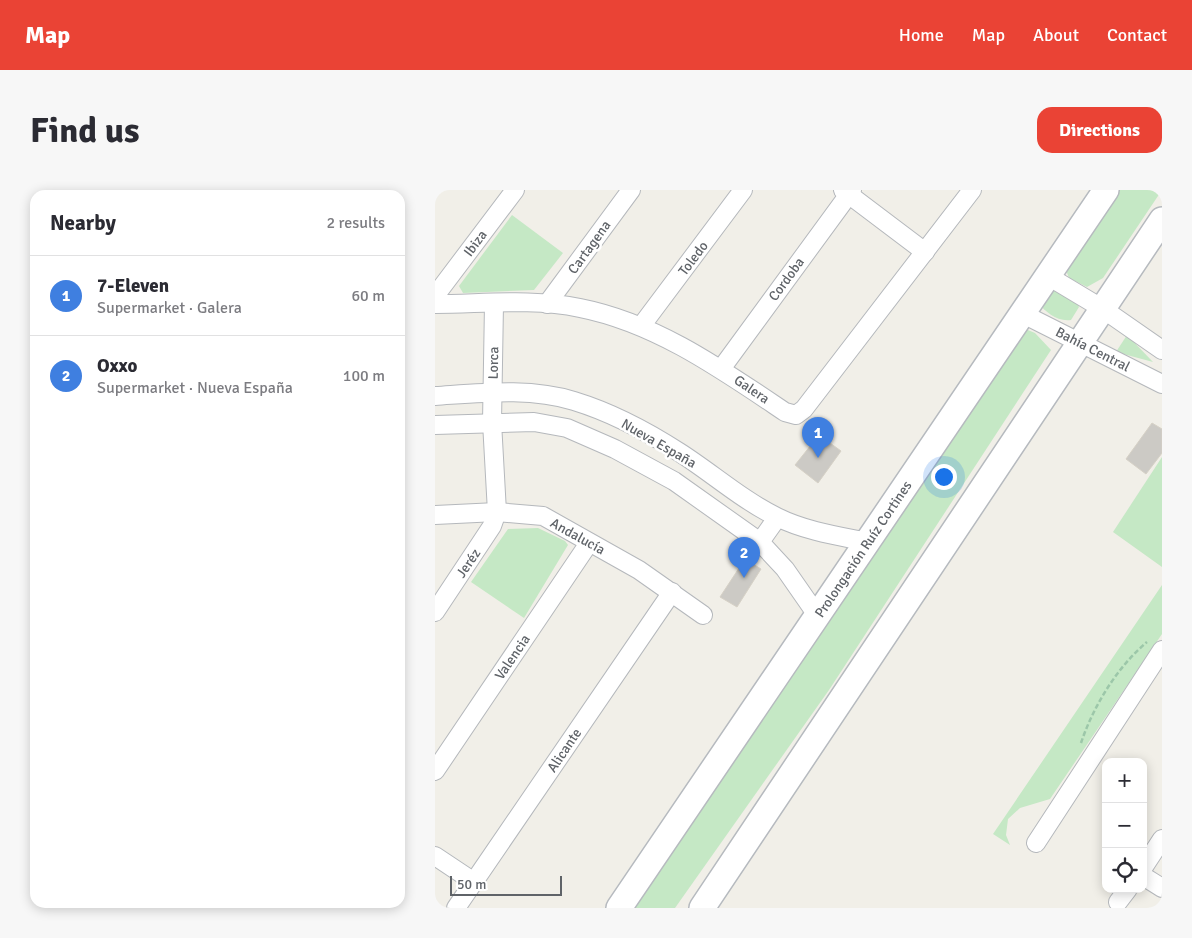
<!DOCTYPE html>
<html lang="en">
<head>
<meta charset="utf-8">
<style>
	body { margin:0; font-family:Signika,sans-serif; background:#f7f7f7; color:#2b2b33 }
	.controls { position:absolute; right:15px; bottom:15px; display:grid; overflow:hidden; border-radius:10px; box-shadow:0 2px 12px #0003 }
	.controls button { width:45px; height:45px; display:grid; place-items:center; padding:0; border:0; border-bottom:1px solid #e1e1e2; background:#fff; color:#2b2b33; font:25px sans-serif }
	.scale { position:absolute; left:15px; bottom:12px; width:112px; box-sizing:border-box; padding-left:5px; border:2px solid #5f6368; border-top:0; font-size:14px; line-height:18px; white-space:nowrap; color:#5f6368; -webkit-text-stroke:4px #fff; paint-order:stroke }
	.you { position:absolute; left:508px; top:286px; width:18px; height:18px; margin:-12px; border:4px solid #fff; border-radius:50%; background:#1a73e8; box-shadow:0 0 0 8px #1a73e833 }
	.badge { display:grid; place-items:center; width:32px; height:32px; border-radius:50%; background:#ea4335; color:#fff; font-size:16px; font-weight:700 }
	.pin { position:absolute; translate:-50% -41px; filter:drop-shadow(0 1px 2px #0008) }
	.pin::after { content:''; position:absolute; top:26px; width:18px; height:15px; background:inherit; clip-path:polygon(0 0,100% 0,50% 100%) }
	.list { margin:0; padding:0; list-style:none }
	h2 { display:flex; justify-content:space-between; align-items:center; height:65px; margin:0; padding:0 20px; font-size:21px }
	h2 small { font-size:16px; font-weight:400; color:#7c7c81 }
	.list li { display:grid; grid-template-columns:32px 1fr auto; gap:15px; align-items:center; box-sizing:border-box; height:80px; padding:0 20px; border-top:1px solid #e1e1e2 }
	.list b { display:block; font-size:19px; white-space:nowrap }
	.list p { margin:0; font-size:16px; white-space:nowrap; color:#7c7c81 }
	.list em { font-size:16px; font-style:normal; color:#7c7c81 }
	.icon { flex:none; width:28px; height:28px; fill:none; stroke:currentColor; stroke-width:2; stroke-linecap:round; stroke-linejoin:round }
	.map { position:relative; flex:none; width:727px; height:718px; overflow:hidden; border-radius:15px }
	header { display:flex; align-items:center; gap:30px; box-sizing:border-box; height:70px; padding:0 25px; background:#ea4335; color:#fff }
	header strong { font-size:24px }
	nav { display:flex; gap:28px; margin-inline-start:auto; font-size:18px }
	.intro { display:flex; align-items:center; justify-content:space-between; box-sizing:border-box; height:120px; padding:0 30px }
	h1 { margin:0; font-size:35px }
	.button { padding:12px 22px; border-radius:15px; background:#ea4335; color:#fff; font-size:18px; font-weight:700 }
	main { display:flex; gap:30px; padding:0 30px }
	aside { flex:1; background:#fff; border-radius:15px; box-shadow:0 2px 12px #0003 }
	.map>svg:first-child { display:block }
</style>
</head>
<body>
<header>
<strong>Map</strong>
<nav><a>Home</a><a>Map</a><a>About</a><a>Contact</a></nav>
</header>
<div class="intro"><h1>Find us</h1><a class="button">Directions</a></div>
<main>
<aside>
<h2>Nearby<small>2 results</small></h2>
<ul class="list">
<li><span class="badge" style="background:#3f7fe0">1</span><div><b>7-Eleven</b><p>Supermarket · Galera</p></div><em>60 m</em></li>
<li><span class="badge" style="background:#3f7fe0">2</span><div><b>Oxxo</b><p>Supermarket · Nueva España</p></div><em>100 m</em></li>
</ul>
</aside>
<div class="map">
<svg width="727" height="718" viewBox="0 0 727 718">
	<rect width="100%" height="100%" fill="#f1efe8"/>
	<g fill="#c5e8c5">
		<polygon points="680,0 727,0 668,88 652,97 634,88 629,75"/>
		<polygon points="77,25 128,63 99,100 28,103 24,96"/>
		<path d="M618 95 641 112 644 117 636 130C622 132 611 122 603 113Z"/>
		<polygon points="588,138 600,143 616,160 394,500 240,718 193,718"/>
		<polygon points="692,145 718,172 681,162"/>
		<polygon points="727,267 727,377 678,342"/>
		<polygon points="103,338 130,351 133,355 89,428 36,392 73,339"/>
		<polygon points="727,395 727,444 615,609 585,618 573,629 571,645 575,655 558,644"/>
	</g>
	<g fill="#cccac5" stroke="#d6d1c6">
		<polygon points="717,233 727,239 727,263 711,284 691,269"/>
		<polygon points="384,245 406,261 383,293 360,275"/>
		<polygon points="310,369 326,379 302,417 285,407"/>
	</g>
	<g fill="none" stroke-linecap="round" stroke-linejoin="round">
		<g stroke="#b5b8bc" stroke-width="20">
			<g id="street">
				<polyline points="408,0 490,62"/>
				<polyline points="613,86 668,119 727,160"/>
				<polyline points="0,106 80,0"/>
				<path d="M0 114C47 114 98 108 145 118 221 133 286 179 350 222L361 225 369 219 537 0"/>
				<polyline points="112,114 196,0"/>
				<polyline points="588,124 727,194"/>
				<polyline points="207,135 308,0"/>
				<polyline points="286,179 417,0"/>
				<path d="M0 206C45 203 96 197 139 211 175 222 213 242 244 262 277 283 307 310 342 327 370 341 403 346 433 352"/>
				<polyline points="0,235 99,232 132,238 180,259 239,291 325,352 350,379 382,425"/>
				<polyline points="0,325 62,322 108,326 204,380 268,425"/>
				<polyline points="325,352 342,328"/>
				<polyline points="0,422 57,336 62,322 57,232 59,114"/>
				<polyline points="0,581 154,353"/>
				<polyline points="601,653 727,460"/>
				<polyline points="0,666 39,692"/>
				<polyline points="708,678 727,649"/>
				<polyline points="708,686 727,698"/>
				<polyline points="683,712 693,699"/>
				<polyline points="21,718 237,402"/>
			</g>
		</g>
		<g stroke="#b6babf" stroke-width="28">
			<g id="secondary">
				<polyline points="184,718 671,0"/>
				<polyline points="267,718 727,30"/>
			</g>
		</g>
		<path stroke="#9cc7a9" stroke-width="2.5" stroke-dasharray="5 2.5" stroke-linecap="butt" d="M646 553C658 517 682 477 712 452"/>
		<use href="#street" stroke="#fff" stroke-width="18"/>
		<use href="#secondary" stroke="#fff" stroke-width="25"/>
	</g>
	<g text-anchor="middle" stroke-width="5" stroke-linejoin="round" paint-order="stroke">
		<g font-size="14" fill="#5f6368" stroke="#fff">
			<text transform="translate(40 53) rotate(-53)" y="5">Ibiza</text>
			<text transform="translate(154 57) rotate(-54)" y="5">Cartagena</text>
			<text transform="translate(258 68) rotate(-53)" y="5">Toledo</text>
			<text transform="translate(351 89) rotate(-54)" y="5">Cordoba</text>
			<text transform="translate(658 159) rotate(27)" y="5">Bahía Central</text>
			<text transform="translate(58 173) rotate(-89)" y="5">Lorca</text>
			<text transform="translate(317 199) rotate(34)" y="5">Galera</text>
			<text transform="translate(224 253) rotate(30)" y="5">Nueva España</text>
			<text transform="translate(143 346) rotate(29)" y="5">Andalucía</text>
			<text transform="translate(428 359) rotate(-56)" y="5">Prolongación Ruíz Cortines</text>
			<text transform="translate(33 373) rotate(-56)" y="5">Jeréz</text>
			<text transform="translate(77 467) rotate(-56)" y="5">Valencia</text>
			<text transform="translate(129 560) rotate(-56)" y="5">Alicante</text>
		</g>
	</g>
</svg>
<div class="controls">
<button>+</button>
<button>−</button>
<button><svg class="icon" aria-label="locate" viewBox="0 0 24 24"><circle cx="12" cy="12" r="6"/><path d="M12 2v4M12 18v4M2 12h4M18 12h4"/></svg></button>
</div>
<div class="scale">50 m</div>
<div class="you"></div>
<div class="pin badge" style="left:383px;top:268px;background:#3f7fe0">1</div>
<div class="pin badge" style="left:309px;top:388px;background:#3f7fe0">2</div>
</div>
</main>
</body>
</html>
